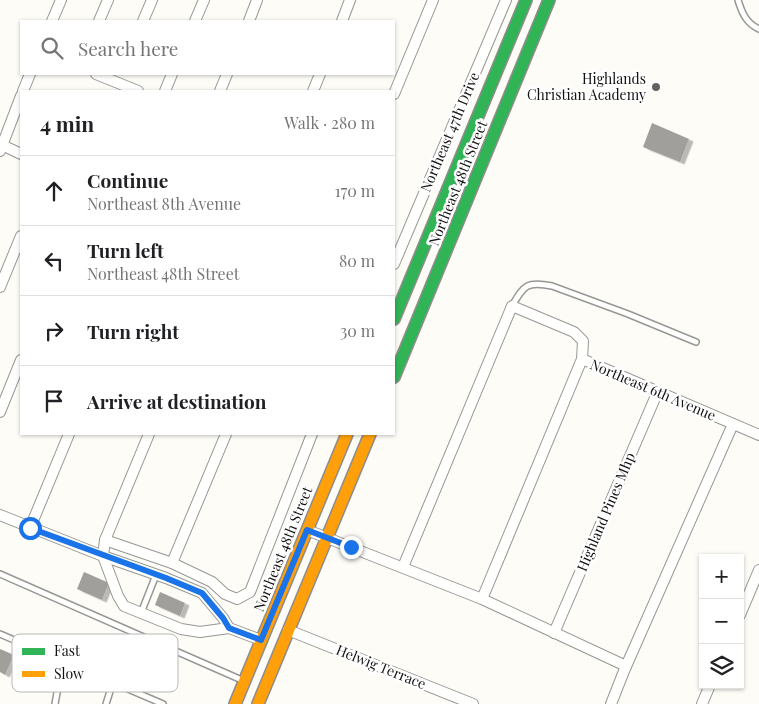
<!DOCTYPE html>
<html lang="en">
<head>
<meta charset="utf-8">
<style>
	body { margin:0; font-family:"Playfair Display",serif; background:#f2f2f2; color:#202124 }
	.controls { position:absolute; right:15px; bottom:15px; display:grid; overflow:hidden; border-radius:0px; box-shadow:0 1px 4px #0004 }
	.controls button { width:45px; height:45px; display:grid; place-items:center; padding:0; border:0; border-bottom:1px solid #e0e0e0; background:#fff; color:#202124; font:25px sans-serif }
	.stop { position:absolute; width:15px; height:15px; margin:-11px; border:4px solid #1a73e8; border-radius:50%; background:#fff }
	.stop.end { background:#1a73e8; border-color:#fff; box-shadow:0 1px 5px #0008 }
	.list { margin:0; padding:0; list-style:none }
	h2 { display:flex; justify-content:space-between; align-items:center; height:65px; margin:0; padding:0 20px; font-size:21px }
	h2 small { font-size:16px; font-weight:400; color:#757577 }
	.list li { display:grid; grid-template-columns:32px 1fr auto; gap:15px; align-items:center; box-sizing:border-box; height:70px; padding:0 20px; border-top:1px solid #e0e0e0 }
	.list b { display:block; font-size:19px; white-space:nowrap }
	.list p { margin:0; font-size:16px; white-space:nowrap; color:#757577 }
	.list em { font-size:16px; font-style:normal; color:#757577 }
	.icon { flex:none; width:28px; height:28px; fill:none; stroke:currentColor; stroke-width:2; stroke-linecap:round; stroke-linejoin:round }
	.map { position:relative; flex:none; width:759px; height:704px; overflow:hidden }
	.search { position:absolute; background:#fff; box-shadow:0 1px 4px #0004; left:20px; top:20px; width:375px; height:55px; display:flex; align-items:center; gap:12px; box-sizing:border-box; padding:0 18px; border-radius:0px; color:#757577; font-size:19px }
	.panel { position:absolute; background:#fff; box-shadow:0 1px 4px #0004; left:20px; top:90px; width:375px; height:345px; border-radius:0px }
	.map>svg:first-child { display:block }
</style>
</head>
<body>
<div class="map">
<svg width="759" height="704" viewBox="0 0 759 704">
	<defs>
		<filter id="shadow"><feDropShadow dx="4.5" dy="2.5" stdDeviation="0" flood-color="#0004"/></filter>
	</defs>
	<rect width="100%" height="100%" fill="#fdfcf7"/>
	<g fill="#a19f9c" filter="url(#shadow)">
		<polygon points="652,123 689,139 680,162 643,147"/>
		<polygon points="84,572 109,583 102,600 77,589"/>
		<polygon points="160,592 185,603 180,616 155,605"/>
		<polygon points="0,649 14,655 5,675 0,672"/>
	</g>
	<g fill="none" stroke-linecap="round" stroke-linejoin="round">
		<g stroke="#979795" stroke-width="8">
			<g id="lane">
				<path d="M738 0C742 13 746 23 759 29"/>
				<path d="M512 306C524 285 527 281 552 286L628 314 696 342"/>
				<polyline points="0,574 244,681"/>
				<polyline points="141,613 156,575"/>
				<polyline points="0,634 163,704"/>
				<polyline points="55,704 60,676 66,663"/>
				<polyline points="106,704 113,682"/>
			</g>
		</g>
		<g stroke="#979795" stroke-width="12">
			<g id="street">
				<polyline points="52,21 61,0"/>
				<polyline points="99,21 108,0"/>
				<polyline points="143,21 152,0"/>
				<polyline points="195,21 204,0"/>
				<polyline points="249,21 257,0"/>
				<polyline points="342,21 350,0"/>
				<polyline points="96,74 138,91"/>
				<polyline points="23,91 30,74"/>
				<polyline points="165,91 172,74"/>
				<polyline points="220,91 227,74"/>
				<polyline points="313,91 320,74"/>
				<polyline points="394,94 433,0"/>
				<polyline points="2,145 21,154"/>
				<polyline points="0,151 21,96"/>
				<polyline points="394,264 506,0"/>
				<polyline points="0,287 21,236"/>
				<polyline points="0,412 21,360"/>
				<polyline points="149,434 105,540 103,556 118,596 124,606 181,629 200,632 229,628 261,640"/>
				<polyline points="0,515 103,556 166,578 202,593 223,618 229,628"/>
				<polyline points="30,528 69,434"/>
				<polyline points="307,530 482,599 626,666"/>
				<polyline points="105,540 172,563 212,582 225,594 237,599 250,592 312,434"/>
				<polyline points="172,563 226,434"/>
				<polyline points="403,567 512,306 574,332 583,341 582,359 759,435"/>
				<polyline points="482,599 582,359"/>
				<polyline points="740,615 759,570"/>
				<polyline points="288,630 473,704"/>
				<polyline points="554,633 658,391"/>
				<polyline points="611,704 624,671 733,424"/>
				<polyline points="702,704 710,685"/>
			</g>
		</g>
		<g stroke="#8e8d8b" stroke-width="14">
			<g id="fast">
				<polyline points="394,319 526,0"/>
				<polyline points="394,377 549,0"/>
			</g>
		</g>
		<g stroke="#8e8d8b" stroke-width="14">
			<g id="slow">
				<polyline points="235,704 347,434"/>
				<polyline points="258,704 370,434"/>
			</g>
		</g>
		<use href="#lane" stroke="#fffffe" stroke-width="5"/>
		<use href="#street" stroke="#fffffe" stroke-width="10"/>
		<use href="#fast" stroke="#30b455" stroke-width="11"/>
		<use href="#slow" stroke="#ff9f0a" stroke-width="11"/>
	</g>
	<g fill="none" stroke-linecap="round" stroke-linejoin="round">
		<polyline stroke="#1a73e8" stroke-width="6" points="30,528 166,578 202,593 223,618 229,628 261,640 307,530 351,547"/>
	</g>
	<circle fill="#646362" stroke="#fff" stroke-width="2" cx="656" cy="87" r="5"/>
	<g text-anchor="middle" stroke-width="5" stroke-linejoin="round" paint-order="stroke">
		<g font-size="14" fill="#111" stroke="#fff" text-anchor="end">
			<text x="646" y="84">Highlands<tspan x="646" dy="16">Christian Academy</tspan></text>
		</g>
		<g font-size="14" fill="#111" stroke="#fff">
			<text transform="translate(450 132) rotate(-67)" y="5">Northeast 47th Drive</text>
			<text transform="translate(458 183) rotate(-68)" y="5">Northeast 48th Street</text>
			<text transform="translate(653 390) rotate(23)" y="5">Northeast 6th Avenue</text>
			<text transform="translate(606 512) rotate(-67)" y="5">Highland Pines Mhp</text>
			<text transform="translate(283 549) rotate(-68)" y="5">Northeast 48th Street</text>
			<text transform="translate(381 667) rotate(22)" y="5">Helwig Terrace</text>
		</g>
	</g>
	<rect x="12" y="634" width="166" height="58" rx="8" fill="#fff" stroke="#b8b8b8" stroke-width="1"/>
	<rect x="22" y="648" width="23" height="7" fill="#30b455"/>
	<rect x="22" y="671" width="23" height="6" fill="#ff9f0a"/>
	<g font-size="14" fill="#111">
		<text x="54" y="656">Fast</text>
		<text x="54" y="679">Slow</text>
	</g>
</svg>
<div class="controls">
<button>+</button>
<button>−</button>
<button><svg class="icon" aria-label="layers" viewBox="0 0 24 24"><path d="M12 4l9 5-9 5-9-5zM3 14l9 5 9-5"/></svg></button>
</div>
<div class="stop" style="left:30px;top:528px"></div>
<div class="stop end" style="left:351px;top:547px"></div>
<div class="search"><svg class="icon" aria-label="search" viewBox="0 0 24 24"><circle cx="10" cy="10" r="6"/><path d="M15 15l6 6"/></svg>Search here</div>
<section class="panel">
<h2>4 min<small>Walk · 280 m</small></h2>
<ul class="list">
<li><svg class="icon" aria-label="ahead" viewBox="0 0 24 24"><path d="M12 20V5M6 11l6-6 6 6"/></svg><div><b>Continue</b><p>Northeast 8th Avenue</p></div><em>170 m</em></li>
<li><svg class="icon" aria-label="left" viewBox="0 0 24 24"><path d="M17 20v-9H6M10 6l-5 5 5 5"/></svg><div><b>Turn left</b><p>Northeast 48th Street</p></div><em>80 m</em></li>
<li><svg class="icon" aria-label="right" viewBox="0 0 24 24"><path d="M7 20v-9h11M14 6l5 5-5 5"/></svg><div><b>Turn right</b></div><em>30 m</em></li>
<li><svg class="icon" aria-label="arrive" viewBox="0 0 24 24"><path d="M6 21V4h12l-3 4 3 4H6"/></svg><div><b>Arrive at destination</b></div></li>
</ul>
</section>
</div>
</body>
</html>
